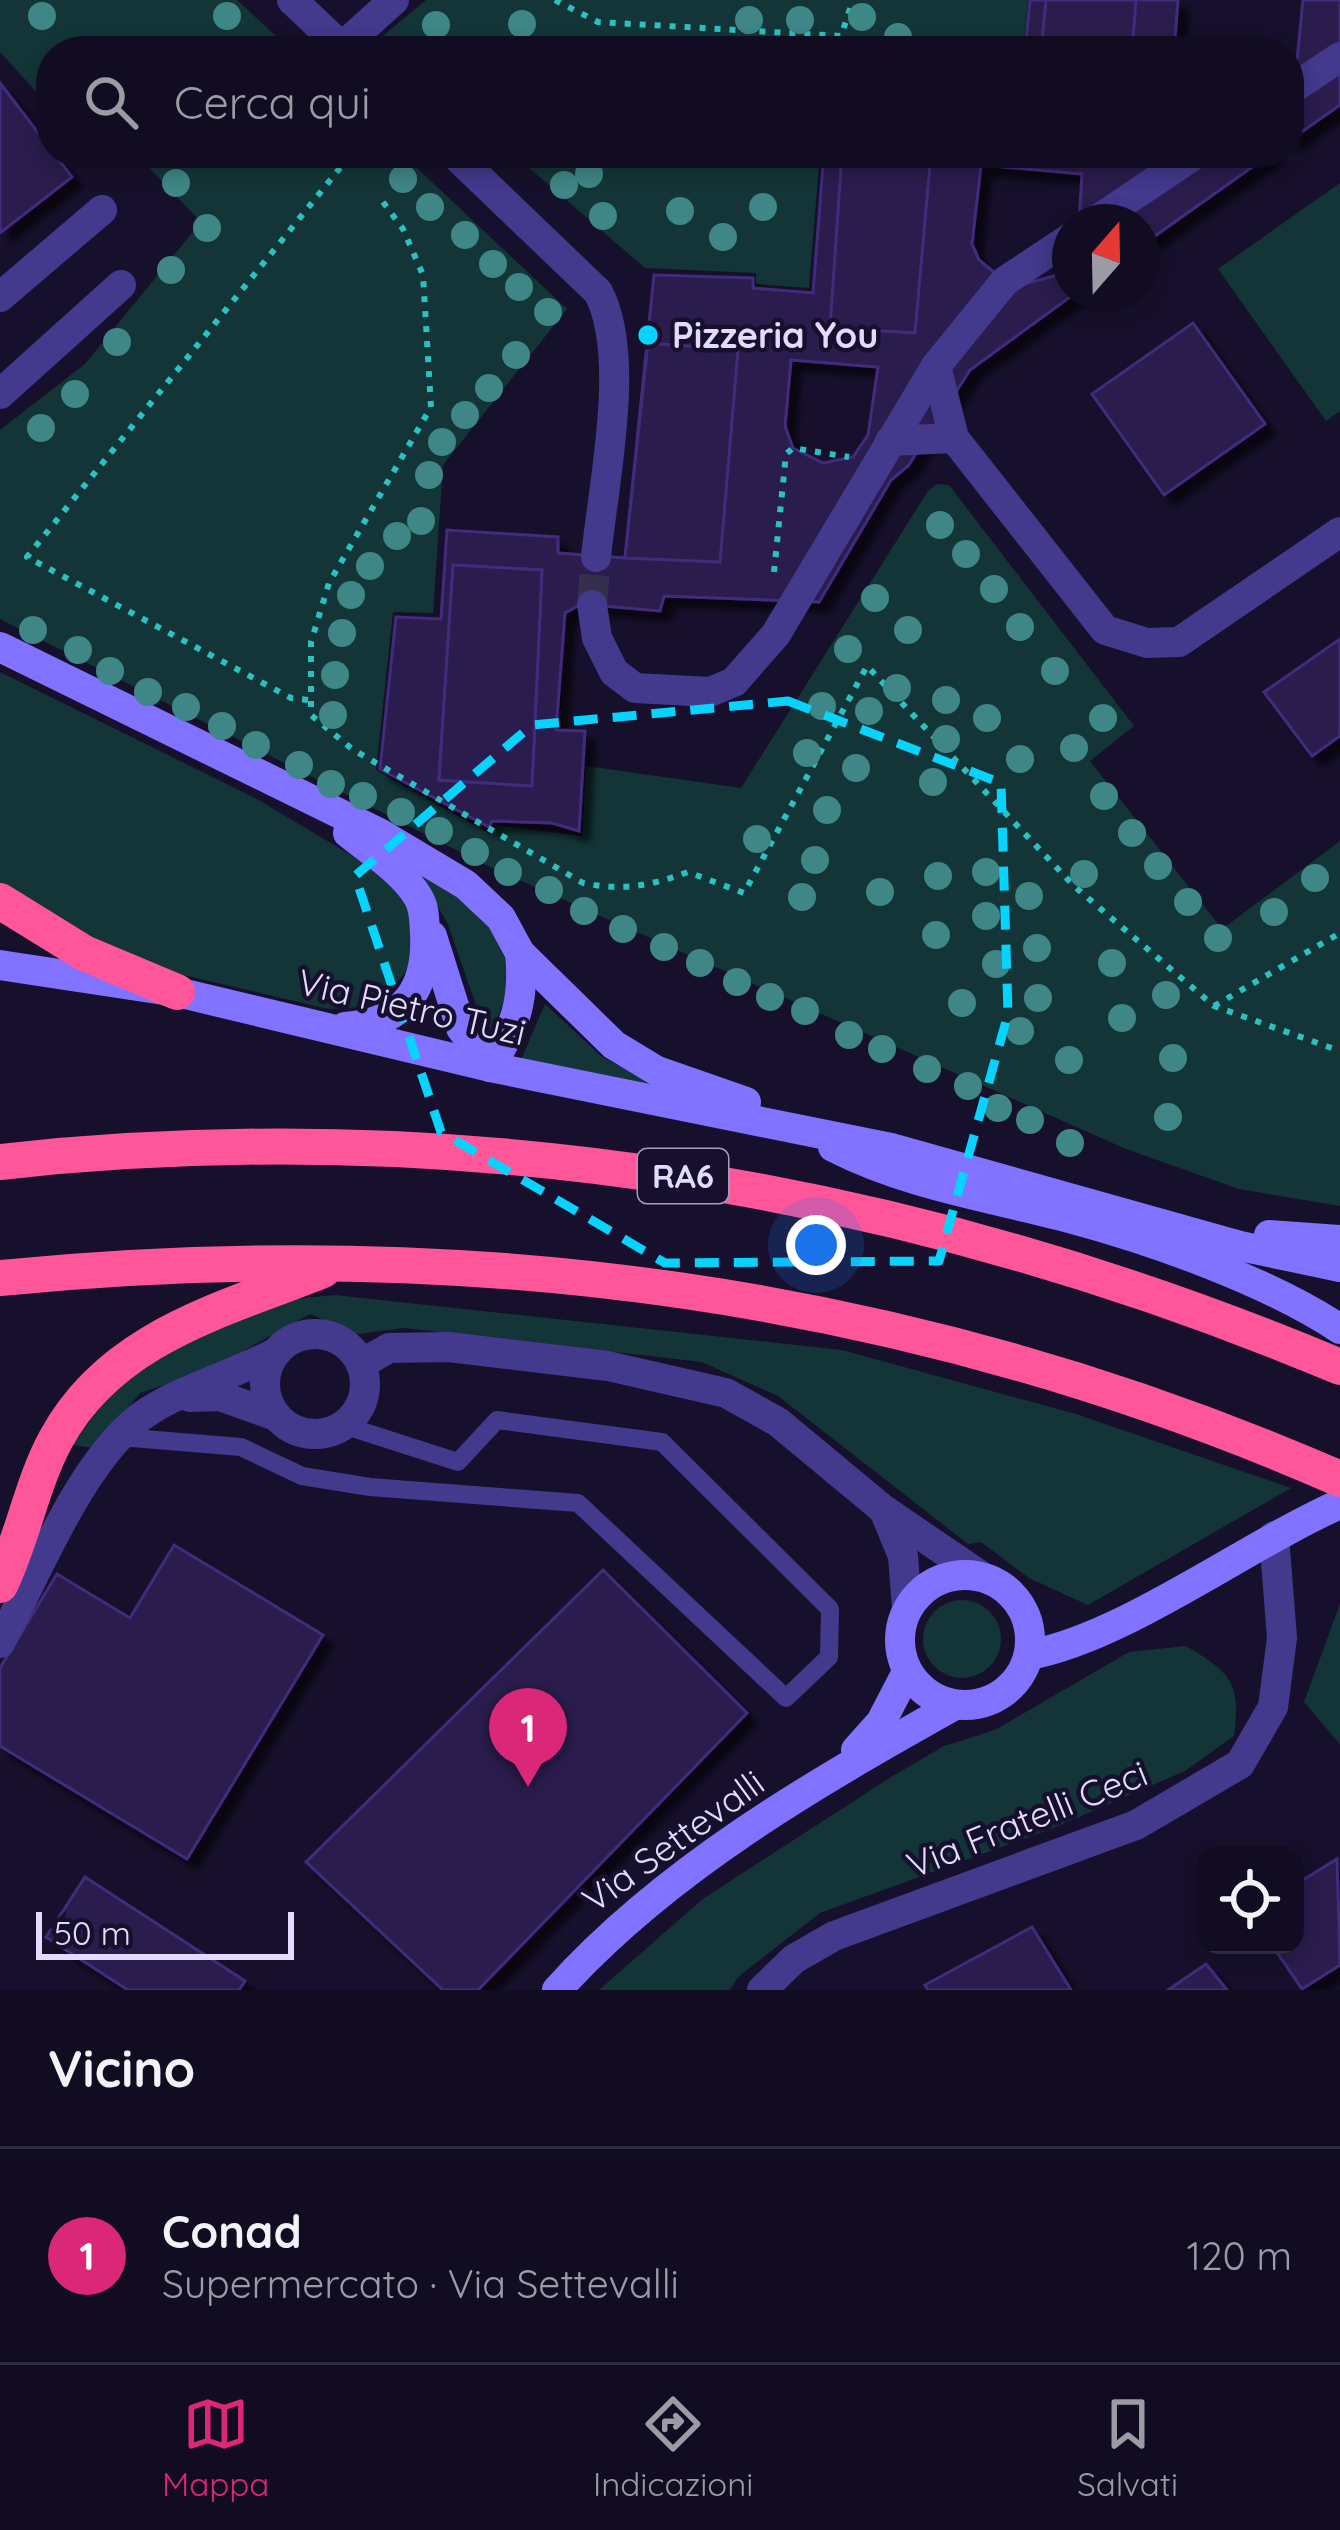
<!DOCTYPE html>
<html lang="it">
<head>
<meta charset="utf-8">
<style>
	body { margin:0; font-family:Quicksand,sans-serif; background:#1e1a2e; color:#f1f3f6 }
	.controls { position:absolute; right:36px; bottom:36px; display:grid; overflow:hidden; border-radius:24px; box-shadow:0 6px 18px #0003 }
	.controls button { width:108px; height:108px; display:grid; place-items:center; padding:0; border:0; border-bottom:3px solid #302c3f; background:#110c21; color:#f1f3f6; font:60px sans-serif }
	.compass { position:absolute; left:1052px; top:204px; width:108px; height:108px; border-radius:50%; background:#110c21; box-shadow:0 6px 18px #0003; rotate:20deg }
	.scale { position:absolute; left:36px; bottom:30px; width:258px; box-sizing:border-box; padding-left:12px; border:6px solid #e2dbff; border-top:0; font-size:33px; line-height:42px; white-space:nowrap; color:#e2dbff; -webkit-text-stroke:9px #17102c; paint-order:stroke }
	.you { position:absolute; left:816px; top:1245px; width:42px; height:42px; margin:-30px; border:9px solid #fff; border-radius:50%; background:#1a73e8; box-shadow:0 0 0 18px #1a73e833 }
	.badge { display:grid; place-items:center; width:78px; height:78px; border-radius:50%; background:#db2777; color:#fff; font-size:39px; font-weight:700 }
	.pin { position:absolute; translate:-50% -99px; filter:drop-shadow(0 3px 6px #0008) }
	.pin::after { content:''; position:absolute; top:63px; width:42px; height:36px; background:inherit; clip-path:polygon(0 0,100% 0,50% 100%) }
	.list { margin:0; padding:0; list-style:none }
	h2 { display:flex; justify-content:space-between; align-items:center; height:156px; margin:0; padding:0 48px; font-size:51px }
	h2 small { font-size:39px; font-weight:400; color:#9c9ba5 }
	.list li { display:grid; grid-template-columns:78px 1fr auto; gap:36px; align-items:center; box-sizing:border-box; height:216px; padding:0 48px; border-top:3px solid #302c3f }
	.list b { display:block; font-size:45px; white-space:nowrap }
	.list p { margin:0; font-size:39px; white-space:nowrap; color:#9c9ba5 }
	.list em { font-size:39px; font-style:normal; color:#9c9ba5 }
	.icon { flex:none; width:66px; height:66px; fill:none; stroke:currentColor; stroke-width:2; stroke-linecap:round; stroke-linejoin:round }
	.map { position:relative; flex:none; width:1340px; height:1990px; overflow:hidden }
	.search { position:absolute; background:#110c21; box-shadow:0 6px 18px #0003; left:36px; right:36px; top:36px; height:132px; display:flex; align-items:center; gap:30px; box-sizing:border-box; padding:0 42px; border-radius:48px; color:#9c9ba5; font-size:45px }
	.sheet { height:372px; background:#110c21 }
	nav { display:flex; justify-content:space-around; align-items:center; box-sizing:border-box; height:168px; border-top:3px solid #302c3f; background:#110c21; font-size:33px; color:#9c9ba5 }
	nav a { display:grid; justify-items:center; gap:6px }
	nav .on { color:#db2777 }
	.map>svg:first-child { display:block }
</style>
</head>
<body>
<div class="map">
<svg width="1340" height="1990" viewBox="0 0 1340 1990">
	<defs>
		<filter id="shadow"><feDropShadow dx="10" dy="10" stdDeviation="3" flood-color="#0009"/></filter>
	</defs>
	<rect width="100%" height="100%" fill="#17102c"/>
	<g fill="#133537">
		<polygon points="0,0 237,0 292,51 51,51 51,108 0,52"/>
		<polygon points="426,0 1028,0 1023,51 829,45 828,51 393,51 379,39"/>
		<polygon points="135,153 401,153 567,309 443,465 433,613 393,612 376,770 490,834 495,825 582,836 586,766 741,788 928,491 937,484 949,485 1134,726 1090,761 1222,929 1340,841 1340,1206 1239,1189 1126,1149 490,867 0,619 0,430 85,364 201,222"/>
		<polygon points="512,153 820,153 809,288 756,284 756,273 645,268"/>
		<polygon points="1340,183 1340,411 1326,421 1218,269"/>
		<polygon points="0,672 257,799 381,873 412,914 415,936 408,969 385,997 364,1007 328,1009 162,970 111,950 0,887"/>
		<polygon points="428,869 502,938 512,981 492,1031 484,1028 447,922 419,875"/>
		<polygon points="545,1004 601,1056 650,1083 650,1091 521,1060"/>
		<polygon points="335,1295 842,1350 1076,1414 1291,1488 1088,1605 1029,1578 981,1542 968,1544 778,1396 702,1362 404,1328 358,1334 310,1314 205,1372 140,1393 95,1448 72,1445 120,1381 212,1327 283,1300"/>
		<circle cx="962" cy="1639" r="39"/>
		<polygon points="1340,1604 1340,1744 1304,1702"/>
		<path d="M1186 1646C1231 1673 1241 1682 1234 1736L1185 1771 1051 1829 820 1913 738 1977 730 1990H599L704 1898 891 1777 944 1746 995 1730 1129 1652Z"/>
	</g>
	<g fill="#291b4e" stroke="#422c7b" stroke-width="3" fill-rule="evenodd" filter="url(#shadow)">
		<polygon points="1030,0 1178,0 1174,51 1025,51"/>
		<polygon points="1046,0 1136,0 1132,51 1041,51"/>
		<polygon points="1303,0 1340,0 1340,105 1289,141"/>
		<polygon points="0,83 72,177 0,233"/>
		<path d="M824 153H1272L1142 245V222H1079L1082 174 981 165 972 244 979 260 1005 281 1021 285 1054 276 1070 258 1074 294 970 370 908 466 891 480 819 602 664 596 660 611 581 604 565 613 556 730 585 731 579 831 552 823 492 821 489 827 380 769 396 617 441 619 447 530 558 537V553L625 558 654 275 753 278V288L813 293ZM791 360 878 367 868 435 853 457 823 463 793 448 785 426ZM453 565 542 570 532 786 439 780Z"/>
		<polygon points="842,153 931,153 915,333 830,328"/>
		<polygon points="1193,323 1265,424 1164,495 1092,394"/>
		<polygon points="648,343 738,350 720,562 625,558"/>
		<polygon points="453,565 542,570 532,786 439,780"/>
		<polygon points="1340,639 1340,736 1312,756 1264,692"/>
		<polygon points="174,1545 323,1635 187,1859 0,1746 0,1668 57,1574 130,1618"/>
		<polygon points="603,1570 747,1713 478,1990 443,1990 306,1862"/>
		<polygon points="1337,1859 1340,1965 1302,1989 1272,1945 1295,1945 1295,1885"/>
		<polygon points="85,1877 245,1981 239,1990 128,1990 46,1937"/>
		<polygon points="1032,1927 1071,1990 928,1990 925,1985"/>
		<polygon points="1206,1964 1227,1990 1168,1990"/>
	</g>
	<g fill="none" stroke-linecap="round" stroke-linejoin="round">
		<polyline stroke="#352e4c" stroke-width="30" stroke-dasharray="30 15" stroke-linecap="butt" points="592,605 596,557"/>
		<g stroke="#2bc1c3" stroke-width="6" stroke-dasharray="6 9" stroke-linecap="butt">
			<polyline points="555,0 598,22 841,36 853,0"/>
			<path d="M383 202 403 229 423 275 431 407 329 583 311 642V715L352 749 583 883C622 891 650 886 688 872L744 893 867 666 1074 886 1214 1006 1340 1051"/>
			<polyline points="774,572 786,454 793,448 849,457"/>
			<polyline points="308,700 291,698 27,557 348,158"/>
			<polyline points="1214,1006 1340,933"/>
		</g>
		<polyline stroke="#43398d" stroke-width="18" points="120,1437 241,1447 302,1476 370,1487 578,1503 786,1698 829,1657 830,1609 662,1442 497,1420 458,1462 343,1425"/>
		<g stroke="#43398d" stroke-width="30">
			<polyline points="292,0 346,51"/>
			<polyline points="342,47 394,0"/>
			<polyline points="1289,91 1340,57"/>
			<path d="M453 153 598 292C632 355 603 485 596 557"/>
			<polyline points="1094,222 1197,153"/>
			<polyline points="0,297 102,210"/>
			<polyline points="936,366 954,438"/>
			<polyline points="0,394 121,285"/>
			<polyline points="890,441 954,438 1105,630 1147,643 1179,642 1340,532"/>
			<polyline points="592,605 597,638 614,672 635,688 710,692 734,682 776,634 936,366 1005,281 1070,238"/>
			<circle cx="315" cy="1384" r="50"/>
			<polyline points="361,1364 389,1348 449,1347 608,1366 726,1393 778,1422 884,1510 981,1576"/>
			<polyline points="190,1397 220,1396 276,1416"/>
			<polyline points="884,1510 903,1556 907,1608"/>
			<path d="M0 1643C36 1576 84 1452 149 1411 187 1387 235 1374 275 1353"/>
			<polyline points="762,1990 794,1959 834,1936 1136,1825 1240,1764 1273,1707 1282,1638 1274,1536"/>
		</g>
		<g stroke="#8172ff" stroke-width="30">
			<polyline points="0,647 379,833 466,885 501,918 520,953 614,1045 657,1071 746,1102"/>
			<polyline points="432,936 461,1028 490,1067"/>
			<polyline points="0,965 177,992 490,1067 891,1148 1240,1246 1340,1267"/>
			<path d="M345 1027C403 1023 428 990 425 933 424 920 425 908 418 897 402 870 371 852 348 833"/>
			<path d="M490 1067C515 1027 525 1001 520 953"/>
			<path d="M833 1147C907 1185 989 1197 1069 1218 1152 1240 1268 1281 1340 1329"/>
			<polyline points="1269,1235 1340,1240"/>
			<circle cx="965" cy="1640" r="65"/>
			<path d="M1029 1655C1124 1638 1247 1545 1340 1504"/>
			<polyline points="856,1750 881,1722 907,1672"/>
			<path d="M557 1990C666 1869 814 1784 955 1705"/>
		</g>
		<g stroke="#ff569a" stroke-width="36">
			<polyline points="0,901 84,953 177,992"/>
			<path d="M0 1162C460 1111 914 1188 1340 1367"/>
			<path d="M0 1278C465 1232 911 1291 1340 1479"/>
			<path d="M0 1585C23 1538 31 1485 56 1439 112 1336 224 1310 323 1270"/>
		</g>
	</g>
	<g fill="#3f8686">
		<circle cx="42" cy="16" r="14"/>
		<circle cx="227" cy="16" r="14"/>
		<circle cx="862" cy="17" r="14"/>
		<circle cx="749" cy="20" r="14"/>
		<circle cx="800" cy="20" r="14"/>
		<circle cx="522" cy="24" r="14"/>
		<circle cx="436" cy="25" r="14"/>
		<circle cx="898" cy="37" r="14"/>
		<circle cx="589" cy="174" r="14"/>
		<circle cx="403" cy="179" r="14"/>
		<circle cx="176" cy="183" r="14"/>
		<circle cx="564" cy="185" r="14"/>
		<circle cx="430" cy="207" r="14"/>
		<circle cx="763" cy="207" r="14"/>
		<circle cx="680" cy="211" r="14"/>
		<circle cx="603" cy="216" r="14"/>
		<circle cx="207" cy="228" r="14"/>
		<circle cx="465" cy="235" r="14"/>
		<circle cx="723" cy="237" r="14"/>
		<circle cx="493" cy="264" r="14"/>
		<circle cx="171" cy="270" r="14"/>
		<circle cx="519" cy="287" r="14"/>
		<circle cx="548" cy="312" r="14"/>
		<circle cx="117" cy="342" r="14"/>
		<circle cx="516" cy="355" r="14"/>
		<circle cx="489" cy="388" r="14"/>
		<circle cx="75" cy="394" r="14"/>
		<circle cx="465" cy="415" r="14"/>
		<circle cx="41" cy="428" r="14"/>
		<circle cx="442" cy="442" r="14"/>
		<circle cx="429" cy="475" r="14"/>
		<circle cx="421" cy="521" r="14"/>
		<circle cx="940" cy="525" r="14"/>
		<circle cx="397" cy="536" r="14"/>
		<circle cx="966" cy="554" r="14"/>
		<circle cx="370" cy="566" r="14"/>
		<circle cx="994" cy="589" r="14"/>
		<circle cx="351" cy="595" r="14"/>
		<circle cx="875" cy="598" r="14"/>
		<circle cx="1020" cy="627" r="14"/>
		<circle cx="33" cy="630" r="14"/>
		<circle cx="908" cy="630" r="14"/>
		<circle cx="342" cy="633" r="14"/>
		<circle cx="848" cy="649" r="14"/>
		<circle cx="78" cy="650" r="14"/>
		<circle cx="110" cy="671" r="14"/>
		<circle cx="1055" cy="671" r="14"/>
		<circle cx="335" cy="675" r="14"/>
		<circle cx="897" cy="688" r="14"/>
		<circle cx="148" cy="692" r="14"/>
		<circle cx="946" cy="700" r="14"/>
		<circle cx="822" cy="706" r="14"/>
		<circle cx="186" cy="707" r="14"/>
		<circle cx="869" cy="711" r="14"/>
		<circle cx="333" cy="715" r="14"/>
		<circle cx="987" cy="718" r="14"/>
		<circle cx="1103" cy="718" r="14"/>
		<circle cx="222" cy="726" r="14"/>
		<circle cx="946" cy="739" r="14"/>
		<circle cx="256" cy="745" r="14"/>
		<circle cx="1074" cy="748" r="14"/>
		<circle cx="807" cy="753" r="14"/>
		<circle cx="1020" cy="759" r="14"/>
		<circle cx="299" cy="765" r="14"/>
		<circle cx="856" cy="768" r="14"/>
		<circle cx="933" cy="782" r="14"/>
		<circle cx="331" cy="784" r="14"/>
		<circle cx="363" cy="796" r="14"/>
		<circle cx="1104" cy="796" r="14"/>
		<circle cx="827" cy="810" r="14"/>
		<circle cx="401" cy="812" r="14"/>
		<circle cx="439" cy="831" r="14"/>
		<circle cx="1132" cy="833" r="14"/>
		<circle cx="757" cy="839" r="14"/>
		<circle cx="475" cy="852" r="14"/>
		<circle cx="815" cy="860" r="14"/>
		<circle cx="1158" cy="866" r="14"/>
		<circle cx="508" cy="872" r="14"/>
		<circle cx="986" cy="872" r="14"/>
		<circle cx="1084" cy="874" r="14"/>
		<circle cx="938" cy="876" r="14"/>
		<circle cx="1315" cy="878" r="14"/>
		<circle cx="549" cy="890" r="14"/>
		<circle cx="880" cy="892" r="14"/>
		<circle cx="1029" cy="896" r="14"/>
		<circle cx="802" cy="897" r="14"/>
		<circle cx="1188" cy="902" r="14"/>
		<circle cx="584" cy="911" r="14"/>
		<circle cx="1274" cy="912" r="14"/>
		<circle cx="986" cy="916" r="14"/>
		<circle cx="623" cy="929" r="14"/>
		<circle cx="936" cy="935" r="14"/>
		<circle cx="1218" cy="938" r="14"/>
		<circle cx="664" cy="947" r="14"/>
		<circle cx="1037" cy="948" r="14"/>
		<circle cx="700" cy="963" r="14"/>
		<circle cx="1112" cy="963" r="14"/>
		<circle cx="996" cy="964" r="14"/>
		<circle cx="737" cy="982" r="14"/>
		<circle cx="1166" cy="995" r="14"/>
		<circle cx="770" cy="997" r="14"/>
		<circle cx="1038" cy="998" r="14"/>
		<circle cx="962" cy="1003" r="14"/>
		<circle cx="805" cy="1011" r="14"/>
		<circle cx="1122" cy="1018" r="14"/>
		<circle cx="1020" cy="1031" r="14"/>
		<circle cx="849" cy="1035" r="14"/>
		<circle cx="882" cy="1049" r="14"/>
		<circle cx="1173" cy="1058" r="14"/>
		<circle cx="1069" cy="1060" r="14"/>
		<circle cx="927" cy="1069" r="14"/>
		<circle cx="968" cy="1086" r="14"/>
		<circle cx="998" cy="1108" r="14"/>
		<circle cx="1168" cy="1117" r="14"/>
		<circle cx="1030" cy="1120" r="14"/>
		<circle cx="1070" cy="1143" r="14"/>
	</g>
	<path fill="none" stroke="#07d3ff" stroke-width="9" stroke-dasharray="24 15" stroke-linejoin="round" d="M788 701 1001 783 1008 1014 939 1261 665 1263 441 1132 355 876 532 725Z"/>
	<circle fill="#07d3ff" stroke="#17102c" stroke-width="4.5" cx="648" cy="335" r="12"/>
	<g text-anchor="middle" stroke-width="9" stroke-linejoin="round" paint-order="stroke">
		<rect fill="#17102c" stroke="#a59ec0" stroke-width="3" x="638" y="1149" width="90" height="54" rx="9"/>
		<g font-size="33" font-weight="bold" fill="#e2dbff">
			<text x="683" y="1188">RA6</text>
		</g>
		<g font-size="36" font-weight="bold" fill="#e2dbff" stroke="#17102c" text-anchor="start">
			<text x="672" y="348">Pizzeria You</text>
		</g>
		<g font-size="36" fill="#e2dbff" stroke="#17102c">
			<text transform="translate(412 1007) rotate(13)" y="13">Via Pietro Tuzi</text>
			<text transform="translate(1027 1819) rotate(-22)" y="13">Via Fratelli Ceci</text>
			<text transform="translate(673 1841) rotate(-36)" y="13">Via Settevalli</text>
		</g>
	</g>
</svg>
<div class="controls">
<button><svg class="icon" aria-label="locate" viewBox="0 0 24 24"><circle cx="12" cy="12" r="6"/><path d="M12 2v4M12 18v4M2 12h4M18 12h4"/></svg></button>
</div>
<svg class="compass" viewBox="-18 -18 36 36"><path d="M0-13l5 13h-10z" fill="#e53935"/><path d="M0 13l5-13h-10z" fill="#9c9ba5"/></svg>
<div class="scale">50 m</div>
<div class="you"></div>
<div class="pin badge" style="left:528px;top:1787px">1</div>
<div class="search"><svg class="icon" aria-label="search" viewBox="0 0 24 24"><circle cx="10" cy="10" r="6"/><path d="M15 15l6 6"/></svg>Cerca qui</div>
</div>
<section class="sheet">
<h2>Vicino<small></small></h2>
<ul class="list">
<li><span class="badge">1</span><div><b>Conad</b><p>Supermercato · Via Settevalli</p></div><em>120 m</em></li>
</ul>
</section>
<nav>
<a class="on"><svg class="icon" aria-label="map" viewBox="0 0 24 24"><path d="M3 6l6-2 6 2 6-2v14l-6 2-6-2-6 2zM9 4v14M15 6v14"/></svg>Mappa</a>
<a><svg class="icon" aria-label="directions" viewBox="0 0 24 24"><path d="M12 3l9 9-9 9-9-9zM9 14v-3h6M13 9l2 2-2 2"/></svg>Indicazioni</a>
<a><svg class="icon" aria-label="saved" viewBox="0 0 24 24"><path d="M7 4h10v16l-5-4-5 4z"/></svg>Salvati</a>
</nav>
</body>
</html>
